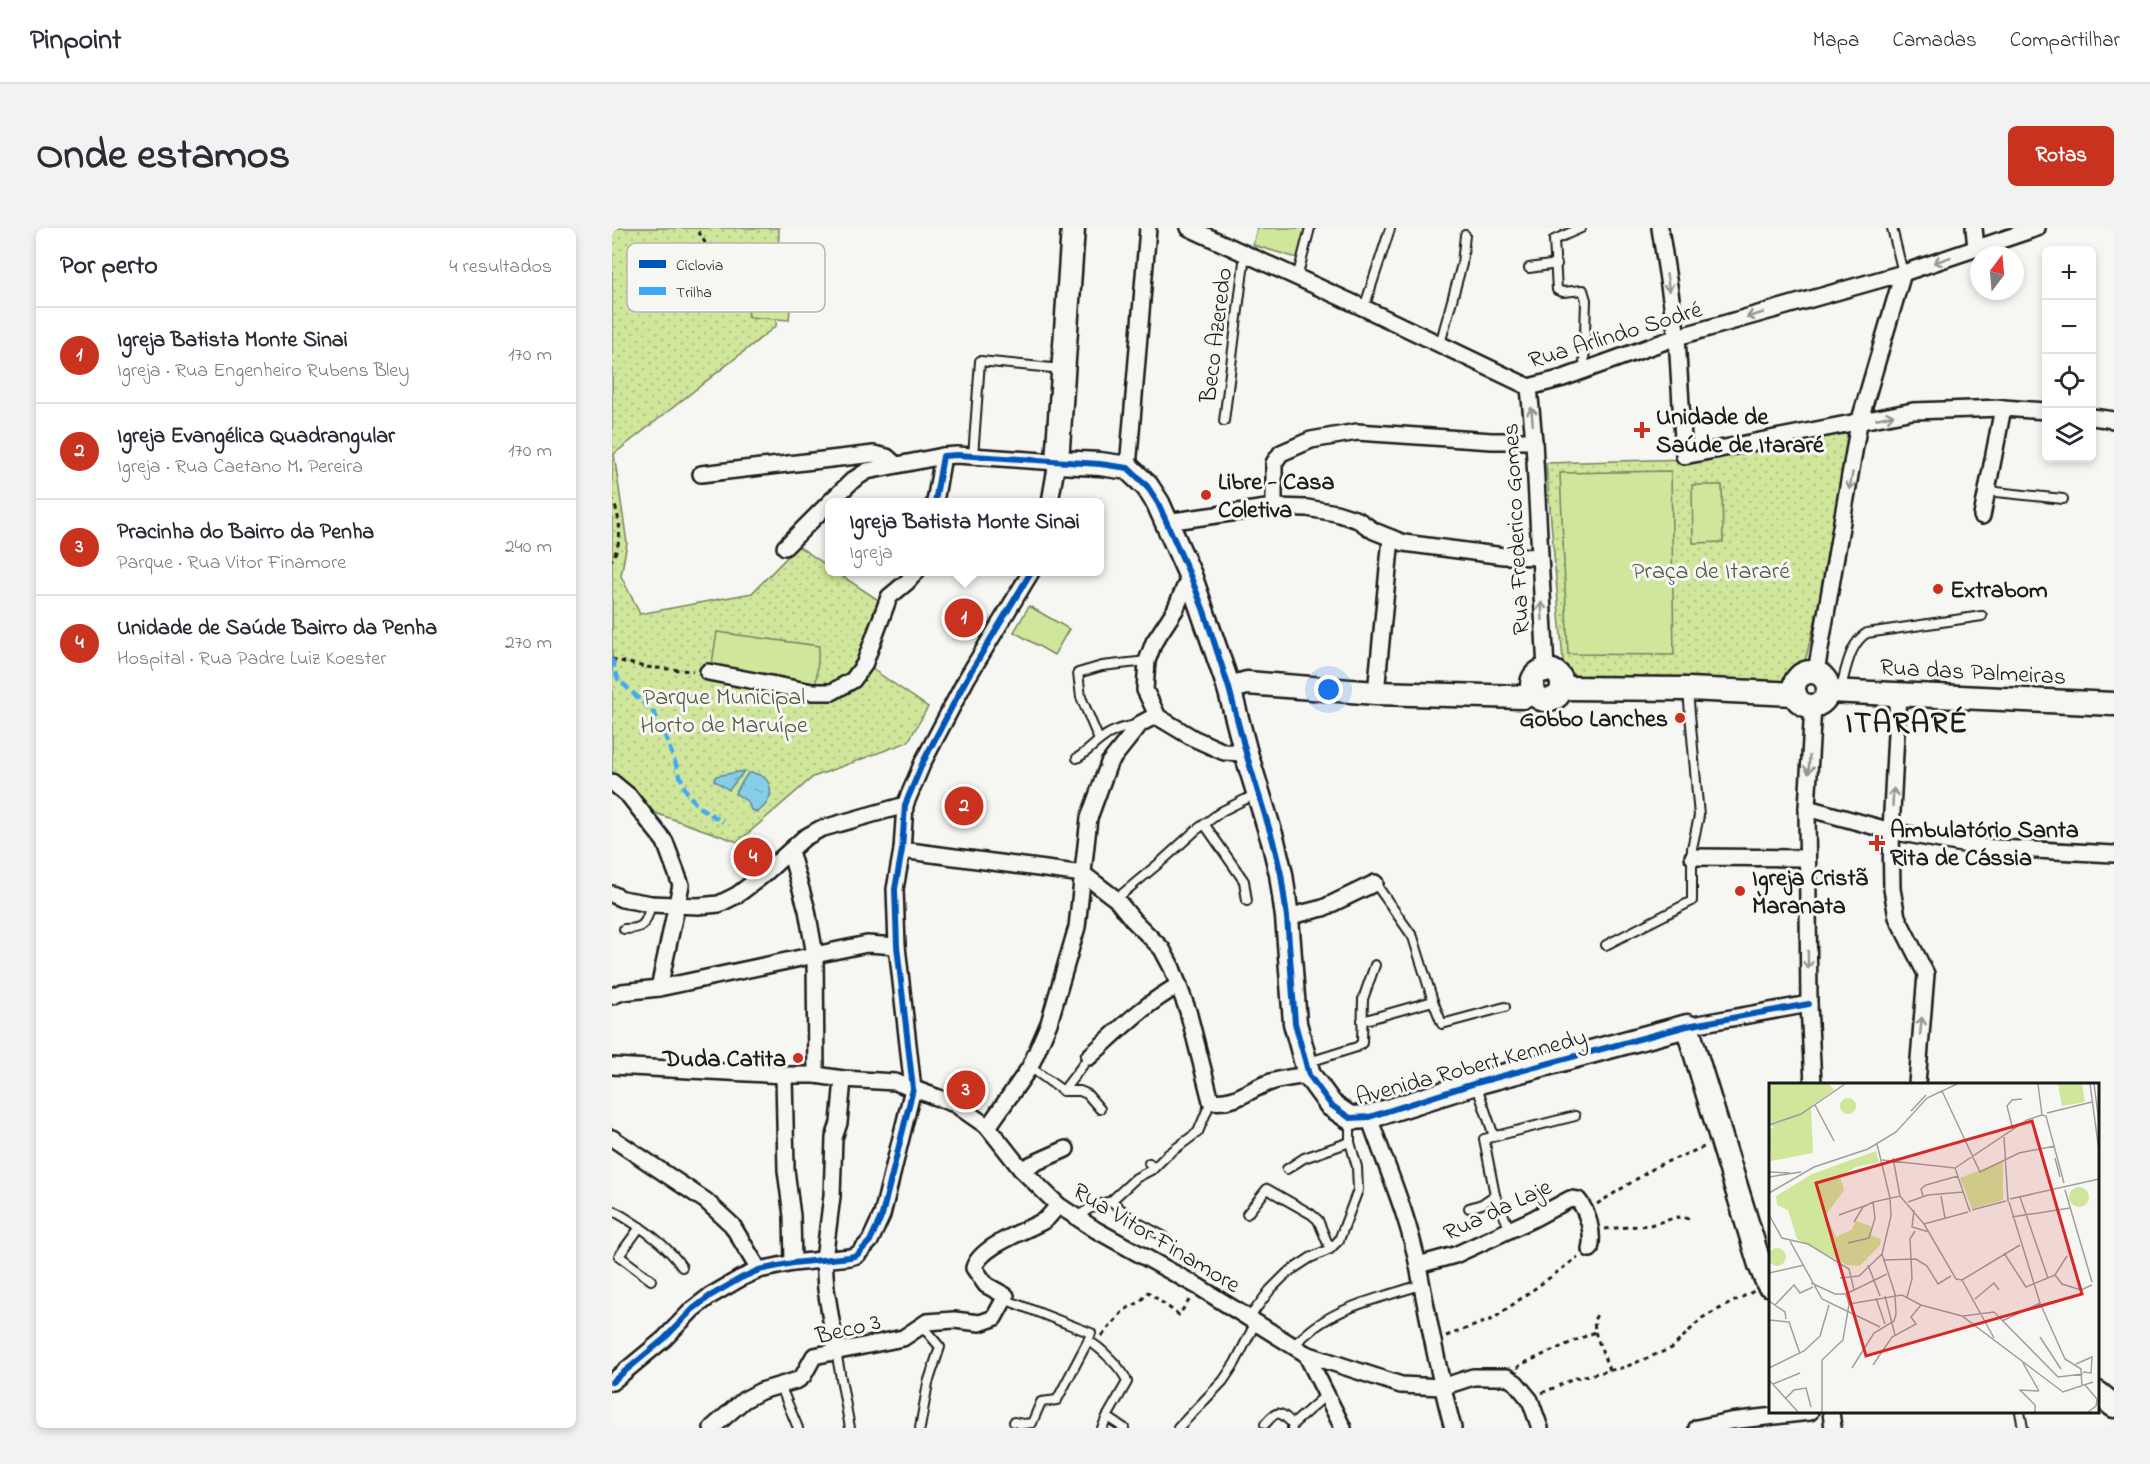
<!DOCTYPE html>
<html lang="pt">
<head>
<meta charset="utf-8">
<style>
	body { margin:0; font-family:"Indie Flower",sans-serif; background:#f2f2f3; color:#2b2b33 }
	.controls { position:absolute; right:18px; top:18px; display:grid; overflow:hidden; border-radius:9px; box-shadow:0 3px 9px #0003 }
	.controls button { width:54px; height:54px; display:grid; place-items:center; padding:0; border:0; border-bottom:2px solid #e1e1e2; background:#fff; color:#2b2b33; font:30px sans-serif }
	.compass { position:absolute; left:1358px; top:18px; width:54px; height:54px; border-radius:50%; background:#fff; box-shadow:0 3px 9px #0003; rotate:16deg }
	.you { position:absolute; left:717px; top:462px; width:21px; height:21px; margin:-15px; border:4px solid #fff; border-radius:50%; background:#1a73e8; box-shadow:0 0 0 9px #1a73e833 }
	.badge { display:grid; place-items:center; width:39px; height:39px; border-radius:50%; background:#c8321e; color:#fff; font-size:20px; font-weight:700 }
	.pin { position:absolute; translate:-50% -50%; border:3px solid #fff; box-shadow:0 2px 6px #0006 }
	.popup { position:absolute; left:213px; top:270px; width:279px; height:78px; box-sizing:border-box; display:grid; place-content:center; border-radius:9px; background:#fff; filter:drop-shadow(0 2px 4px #0005); font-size:20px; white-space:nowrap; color:#7c7c81 }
	.popup b { font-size:22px; color:#2b2b33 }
	.popup::after { content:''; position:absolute; left:50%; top:100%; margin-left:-12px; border:12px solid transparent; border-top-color:#fff }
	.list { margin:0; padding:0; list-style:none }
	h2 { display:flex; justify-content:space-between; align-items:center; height:78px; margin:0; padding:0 24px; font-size:26px }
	h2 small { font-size:20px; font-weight:400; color:#7c7c81 }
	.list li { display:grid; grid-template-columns:39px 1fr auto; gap:18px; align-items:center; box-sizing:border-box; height:96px; padding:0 24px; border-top:2px solid #e1e1e2 }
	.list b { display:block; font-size:22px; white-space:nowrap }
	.list p { margin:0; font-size:20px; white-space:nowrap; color:#7c7c81 }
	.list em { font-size:20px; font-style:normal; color:#7c7c81 }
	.icon { flex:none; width:33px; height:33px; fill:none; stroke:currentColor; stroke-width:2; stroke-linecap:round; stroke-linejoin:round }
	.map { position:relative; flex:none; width:1502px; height:1200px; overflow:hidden; border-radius:9px }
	header { display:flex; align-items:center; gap:36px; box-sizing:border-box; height:84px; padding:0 30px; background:#fff; border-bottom:2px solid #e1e1e2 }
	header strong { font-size:28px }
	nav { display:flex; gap:33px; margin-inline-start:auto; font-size:21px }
	.intro { display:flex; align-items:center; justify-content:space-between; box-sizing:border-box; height:144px; padding:0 36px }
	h1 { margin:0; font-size:42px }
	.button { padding:15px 27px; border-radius:9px; background:#c8321e; color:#fff; font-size:21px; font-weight:700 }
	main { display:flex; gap:36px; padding:0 36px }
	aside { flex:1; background:#fff; border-radius:9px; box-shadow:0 3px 9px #0003 }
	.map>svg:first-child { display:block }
</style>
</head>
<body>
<header>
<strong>Pinpoint</strong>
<nav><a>Mapa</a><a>Camadas</a><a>Compartilhar</a></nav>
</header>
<div class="intro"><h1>Onde estamos</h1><a class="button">Rotas</a></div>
<main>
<aside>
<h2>Por perto<small>4 resultados</small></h2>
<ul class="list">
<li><span class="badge">1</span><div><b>Igreja Batista Monte Sinai</b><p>Igreja · Rua Engenheiro Rubens Bley</p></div><em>170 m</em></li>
<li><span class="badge">2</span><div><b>Igreja Evangélica Quadrangular</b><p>Igreja · Rua Caetano M. Pereira</p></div><em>170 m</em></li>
<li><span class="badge">3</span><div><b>Pracinha do Bairro da Penha</b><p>Parque · Rua Vitor Finamore</p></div><em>240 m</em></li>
<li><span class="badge">4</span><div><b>Unidade de Saúde Bairro da Penha</b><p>Hospital · Rua Padre Luiz Koester</p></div><em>270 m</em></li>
</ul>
</aside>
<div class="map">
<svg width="1502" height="1200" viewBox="0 0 1502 1200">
	<defs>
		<pattern id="park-dots" width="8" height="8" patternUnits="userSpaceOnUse" patternTransform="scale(1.5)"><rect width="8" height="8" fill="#cfe69b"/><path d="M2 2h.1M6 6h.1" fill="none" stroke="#b1c585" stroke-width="1.8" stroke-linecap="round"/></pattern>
		<pattern id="water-ripples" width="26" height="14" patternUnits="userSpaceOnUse" patternTransform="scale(1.5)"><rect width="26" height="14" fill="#86cde7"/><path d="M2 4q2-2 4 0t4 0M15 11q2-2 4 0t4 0" fill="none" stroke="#73afc6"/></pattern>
	</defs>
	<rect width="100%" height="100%" fill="#f6f6f2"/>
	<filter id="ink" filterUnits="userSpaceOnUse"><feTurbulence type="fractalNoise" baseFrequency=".0167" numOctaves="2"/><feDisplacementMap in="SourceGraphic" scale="12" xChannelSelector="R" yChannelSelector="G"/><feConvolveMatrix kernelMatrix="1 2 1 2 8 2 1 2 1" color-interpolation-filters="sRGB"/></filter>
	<g filter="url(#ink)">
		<g fill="url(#park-dots)" stroke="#76815c" stroke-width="1.5">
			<polygon points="0,0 167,0 164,98 2,226 15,315 9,348 28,386 140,365 186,318 217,339 217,344 224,344 271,375 250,434 316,479 296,514 201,549 126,614 43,585 0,548"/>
			<polygon points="1242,202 1220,328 1193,433 1171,455 953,455 934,235 1077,231"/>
		</g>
		<g fill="#cfe69b" stroke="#76815c" stroke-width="1.5">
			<polygon points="645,0 701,0 692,32 641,17"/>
			<polygon points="141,30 182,33 177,92 136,89"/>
			<polygon points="1059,243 1062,427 956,426 948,245"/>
			<polygon points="1080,257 1110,257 1111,314 1081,315"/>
			<polygon points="417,378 457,401 442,427 402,404"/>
			<polygon points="105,404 207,418 204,455 99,441"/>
		</g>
		<g fill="url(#water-ripples)" stroke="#5c8696" stroke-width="1.5">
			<polygon points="132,543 117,562 102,552 104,548"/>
			<path d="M136 545C162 544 166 572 145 584L139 582 136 574 123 565Z"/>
		</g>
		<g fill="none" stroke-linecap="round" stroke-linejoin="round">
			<g stroke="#1c1c1c" stroke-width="12">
				<g id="lane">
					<polyline points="969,0 942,12 945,62 951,64 971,62 974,72 972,142"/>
					<polyline points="1280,0 1291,45"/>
					<polyline points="917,40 945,36"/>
					<polyline points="685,50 698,0"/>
					<polyline points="752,80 778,1"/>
					<polyline points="828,116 850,36 853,7"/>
					<polyline points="612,193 633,26"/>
					<polyline points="361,229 368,133 450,141"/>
					<polyline points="1375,263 1451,271"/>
					<path d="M1228 462C1234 444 1237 415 1255 405L1370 388"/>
					<polyline points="487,512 469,469 466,445 490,438 535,433"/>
					<path d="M465 530C474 525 480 518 488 512 498 503 512 499 525 497"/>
					<polyline points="593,597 632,653 635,673"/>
					<polyline points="763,655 801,709 821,773 830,796 893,779"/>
					<polyline points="504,671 551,632 583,603 610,583 644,566"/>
					<path d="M12 701C33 701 34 695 39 676"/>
					<polyline points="994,717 1080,673 1080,620 1087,588 1076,463"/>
					<polyline points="750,793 821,773"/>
					<polyline points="697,834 745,819 750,815 751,771 763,737"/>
					<polyline points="418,839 451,863 468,863 475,866 488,881"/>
					<polyline points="864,856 882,908"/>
					<polyline points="451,863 477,829"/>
					<polyline points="541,941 555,927 586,904 599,873"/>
					<polyline points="675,941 692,930 738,914"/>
					<polyline points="883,967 898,1002"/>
					<polyline points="499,973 523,993 551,1008"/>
					<polyline points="857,980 870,976 883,967 872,911 963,888"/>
					<path d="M0 982C25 996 54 1015 70 1039"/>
					<polyline points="635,986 655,961 699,986 706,992 718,1021"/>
					<polyline points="464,989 482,978 499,973 524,950 541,941 537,935"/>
					<polyline points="28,999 7,1028 39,1052"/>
					<path d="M392 1071 479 1105 476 1113C487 1118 512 1142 515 1154L495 1189 512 1200"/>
					<polyline points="637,1090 658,1062 675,1045 698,1030 718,1021 727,1012 746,962 745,939 738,914 738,893"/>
					<path d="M681 1117C689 1111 695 1105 703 1099 734 1076 773 1069 808 1057"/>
					<polyline points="224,1123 238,1200"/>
					<polyline points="168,1157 186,1200"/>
					<polyline points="1408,1184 1411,1200"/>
					<polyline points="402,1194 411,1196 420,1195 429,1174 445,1172 476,1113"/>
					<path d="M653 1196C666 1181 667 1183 681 1196"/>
					<polyline points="308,1200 316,1155 328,1119 310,1098"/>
					<polyline points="490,1200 495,1189"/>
					<polyline points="566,1200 611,1153 623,1135 644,1094"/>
					<polyline points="680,1200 681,1196 714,1167"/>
				</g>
			</g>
			<g stroke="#1c1c1c" stroke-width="20">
				<g id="street">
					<polyline points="577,0 752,80 917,159 951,150 1065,109 1291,45 1425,0"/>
					<polyline points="1048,0 1065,109 1072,228 1301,183 1391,180 1434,183"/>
					<polyline points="1362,0 1364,20"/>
					<polyline points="917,159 922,213 934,442"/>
					<polyline points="1480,189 1502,192"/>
					<polyline points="516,240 536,0"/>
					<polyline points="89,246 262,226 275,229 284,237"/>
					<polyline points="218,274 241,252 255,243 331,228"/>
					<polyline points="323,274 331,228 345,227 445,234 438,274"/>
					<polyline points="662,279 662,235 669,225 699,212 745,204 880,213 922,213"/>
					<polyline points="1370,288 1391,180"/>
					<polyline points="554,294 662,279 695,280 724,285 746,292 762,303 792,315 892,328 927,329"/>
					<polyline points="173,319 217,275"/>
					<polyline points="578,347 563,382 542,414 535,433 533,462 546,489 581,510 612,524 634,525"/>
					<polyline points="96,444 200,464 220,464 241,452 252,437 277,369 295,354 304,344"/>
					<polyline points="1204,444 1247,195 1291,45"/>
					<polyline points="764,465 779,310"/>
					<polyline points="1286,466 1279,603 1280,661 1285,689 1314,746 1305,856"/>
					<polyline points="1201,478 1195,580 1197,776 1201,856"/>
					<polyline points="0,554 17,568 53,614 69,657 47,760"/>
					<polyline points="1195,580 1279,603 1367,619 1502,626"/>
					<path d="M290 622 471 646 504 671 521 692 550 721 560 740 576 783 599 873C624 876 634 863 656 855 669 850 683 849 697 847"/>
					<polyline points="178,623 195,682 203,727 204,847"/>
					<polyline points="1081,629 1195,630"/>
					<polyline points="0,666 10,671 39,676 86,678 107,676 125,667 150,648 192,610 208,601 293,577"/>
					<polyline points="675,689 711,680 763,655"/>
					<polyline points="0,768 10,764 47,760 255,716 285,718"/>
					<polyline points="1075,798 1197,776"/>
					<path d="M477 829C507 802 531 777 567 757"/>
					<polyline points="0,838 172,847 204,847 231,851 283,854 343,876 376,899 409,941 446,977 484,1002 587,1059 694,1126 731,1200"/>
					<polyline points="172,847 174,942 180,988 181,1035"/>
					<path d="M757 889C774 938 796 987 806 1038 817 1092 826 1146 841 1200"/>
					<polyline points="376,899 418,839 437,795 465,699 477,590 497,535 528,496 541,489 546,489"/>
					<polyline points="0,910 94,973 120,997 147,1042"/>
					<polyline points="409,941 454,921"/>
					<path d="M806 1037 843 1027 921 991 958 971 966 972C976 984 982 1006 978 1021"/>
					<polyline points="224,1123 214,1061 212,1032 220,968 222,910 227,895 231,851"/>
					<polyline points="694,1126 789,1157 830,1159 861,1149 895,1149 904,1155 918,1172 928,1200"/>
					<polyline points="0,1154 52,1111 81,1081 98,1068 129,1050 147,1042 181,1035 238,1029 245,1027 258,1013 270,987 301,861 285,718 283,661 290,622 293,577 311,534 355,450 419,344"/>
					<polyline points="1219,1184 1221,1200"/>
					<path d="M100 1200 132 1172 149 1163 186 1152 191 1148 202 1128 291 1110 315 1094 342 1092 368 1095 382 1090 394 1068 374 1057 362 1040C368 1018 414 1003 433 992 438 988 442 982 446 977"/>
					<polyline points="1085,1200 1118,1193 1198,1184"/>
				</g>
			</g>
			<g stroke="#1c1c1c" stroke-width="27">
				<g id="secondary">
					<polyline points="461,0 445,234 488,236 516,240 535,258 546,275 578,347 617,460 634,525 661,613 669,646 675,689 683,795 697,847 719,877 738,890 757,889 864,855 1075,798 1148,1037 1156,1056 1158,1055"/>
					<circle cx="935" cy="457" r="15"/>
					<circle cx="1199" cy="461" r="17"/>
					<polyline points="617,460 635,455 764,465 911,469 921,465"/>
					<polyline points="950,460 1076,461 1183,466"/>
					<polyline points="1217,463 1502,476"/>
					<polyline points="1486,1165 1502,1178"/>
				</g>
			</g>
			<g stroke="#1c1c1c" stroke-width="3" stroke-dasharray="4.5 4.5" stroke-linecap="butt">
				<path d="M79 63C101 40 103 27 84 0"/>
				<path d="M0 270C9 291 11 312 0 332"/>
				<polyline points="0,431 33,439 81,443"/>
				<polyline points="985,976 1047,937 1092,919"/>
				<polyline points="993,1001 1038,997 1066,989 1079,991"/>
				<polyline points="983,1104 997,1142"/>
				<polyline points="490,1108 512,1082 528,1074 536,1064 567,1087 578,1071"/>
				<polyline points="834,1108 881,1091 966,1029"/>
				<polyline points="905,1140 910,1136 983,1104 982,1092 986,1085"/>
				<polyline points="930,1165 964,1150 1013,1139 1060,1120 1090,1090 1142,1063"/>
			</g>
			<use href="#lane" stroke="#f6f6f2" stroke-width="8"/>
			<use href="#street" stroke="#f6f6f2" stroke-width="15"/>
			<use href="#secondary" stroke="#f6f6f2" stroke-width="22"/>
			<polyline stroke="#3fa9f5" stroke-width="4.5" stroke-dasharray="9 4.5" stroke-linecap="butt" points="0,431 6,451 42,485 49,497 73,561 85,578 111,594"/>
			<g stroke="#f6f6f2" stroke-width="10">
				<g id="cycleway">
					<polyline points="323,274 331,228 345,227 488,236 516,240 535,258 546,275 578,347 592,383 617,460 634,525 661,613 669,646 675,689 683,795 697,847 719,877 738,890 757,889 864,855 1075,798 1197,776"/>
					<polyline points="0,1154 52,1111 81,1081 98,1068 129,1050 147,1042 181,1035 238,1029 245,1027 258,1013 270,987 301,861 285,718 283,661 290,622 293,577 311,534 355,450 419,344"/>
				</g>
			</g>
			<use href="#cycleway" stroke="#0057b8" stroke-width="6"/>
		</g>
		<defs><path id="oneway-shaft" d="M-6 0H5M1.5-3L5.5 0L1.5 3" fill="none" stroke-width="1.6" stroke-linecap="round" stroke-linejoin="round" transform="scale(1.5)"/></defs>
		<g stroke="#949492">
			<use href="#oneway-shaft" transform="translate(1330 32) rotate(161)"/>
			<use href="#oneway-shaft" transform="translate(1056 55) rotate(81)"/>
			<use href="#oneway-shaft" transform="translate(1143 87) rotate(164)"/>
			<use href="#oneway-shaft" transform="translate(920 188) rotate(-95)"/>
			<use href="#oneway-shaft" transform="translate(1273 189) rotate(-12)"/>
			<use href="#oneway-shaft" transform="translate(1239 253) rotate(100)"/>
			<use href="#oneway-shaft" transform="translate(930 383) rotate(-93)"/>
			<use href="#oneway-shaft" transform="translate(1197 537) rotate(93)"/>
			<use href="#oneway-shaft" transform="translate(1281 569) rotate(-87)"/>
			<use href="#oneway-shaft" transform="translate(1196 732) rotate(89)"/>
			<use href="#oneway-shaft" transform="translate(1309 798) rotate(-84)"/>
		</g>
	</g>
	<g fill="#c8321e" stroke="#f6f6f2" stroke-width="2">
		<path d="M1027 193h6v6h6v6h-6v6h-6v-6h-6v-6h6z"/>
		<circle cx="594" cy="267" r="6"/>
		<circle cx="1326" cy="361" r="6"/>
		<circle cx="1068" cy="490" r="6"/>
		<path d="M1262 606h6v6h6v6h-6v6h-6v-6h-6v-6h6z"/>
		<circle cx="1128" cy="663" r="6"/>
		<circle cx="186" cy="830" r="6"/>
	</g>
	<g text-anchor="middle" stroke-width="6" stroke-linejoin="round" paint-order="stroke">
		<g font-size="24" fill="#1c1c1c" stroke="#f6f6f2">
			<text transform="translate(1003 106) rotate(-17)" y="8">Rua Arlindo Sodré</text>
			<text transform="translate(603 107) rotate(-83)" y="8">Beco Azeredo</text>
			<text transform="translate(903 301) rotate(-93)" y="8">Rua Frederico Gomes</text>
			<text transform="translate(1361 443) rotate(3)" y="8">Rua das Palmeiras</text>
			<text transform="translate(859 838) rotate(-15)" y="8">Avenida Robert Kennedy</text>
			<text transform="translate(885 981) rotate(-25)" y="8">Rua da Laje</text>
			<text transform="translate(545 1009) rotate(31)" y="8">Rua Vitor Finamore</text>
			<text transform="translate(236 1100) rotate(-14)" y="8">Beco 3</text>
		</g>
		<g font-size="24" font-weight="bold" fill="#1c1c1c" stroke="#f6f6f2" text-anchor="start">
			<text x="1044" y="196">Unidade de<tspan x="1044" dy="28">Saúde de Itararé</tspan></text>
			<text x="606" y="261">Libre - Casa<tspan x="606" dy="28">Coletiva</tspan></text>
			<text x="1338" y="369">Extrabom</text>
			<text x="1056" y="498" text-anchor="end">Gobbo Lanches</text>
			<text x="1278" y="609">Ambulatório Santa<tspan x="1278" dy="28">Rita de Cássia</tspan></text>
			<text x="1140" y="657">Igreja Cristã<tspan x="1140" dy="28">Maranata</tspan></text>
			<text x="174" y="838" text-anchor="end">Duda Catita</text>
		</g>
		<g font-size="24" fill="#525942" stroke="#f6f6f2">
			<text x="1099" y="350">Praça de Itararé</text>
			<text x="112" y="476">Parque Municipal<tspan x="112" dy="28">Horto de Maruípe</tspan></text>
		</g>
		<g font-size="30" font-weight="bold" letter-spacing="1.5" fill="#1c1c1c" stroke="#f6f6f2">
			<text x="1295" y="504">ITARARÉ</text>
		</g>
	</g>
	<g transform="translate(1157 855)">
		<rect width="330" height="330" fill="#f6f6f2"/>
		<path d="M0 1H60L65 7 42 23 44 70 2 78 0 46 5 45 0 40Z" fill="#cfe69b"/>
		<path d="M107 68 110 79 87 84 71 93 75 107 57 132 67 154 82 147 87 138 102 143 101 152 112 156 111 162 91 183 78 182 28 156 19 127 8 122 7 113 43 91ZM234 78V117L203 126 191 95Z" fill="#cfe69b"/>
		<path d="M289 1H313L316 19 293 23ZM71 23a8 8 0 1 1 16 0a8 8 0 1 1-16 0ZM209 91 218 118 202 122 194 96ZM300 114a10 10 0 1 1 20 0a10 10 0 1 1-20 0ZM-1 174a9 9 0 1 1 18 0a9 9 0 1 1-18 0Z" fill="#cfe69b"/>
		<path fill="none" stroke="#9f9f9c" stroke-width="1.5" d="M269 1 273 32 277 33 295 100M321 1 330 68M325 1 330 39M173 8 211 89 250 70 286 63M46 22 65 58M142 28 157 12M278 30 323 19M0 42 32 31 76 1M244 47 238 23 243 17 253 16M235 54 239 119V114M124 75 131 113M286 75 291 94M113 77 186 85 258 37 273 32M186 85 201 129 200 125M0 89 21 90M0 94 32 89M296 107 323 199M0 110 45 84 99 66 127 49 158 15 188 1M154 113 152 106 157 102 189 93M172 113 176 135M251 114 279 195M241 116 330 96M139 119 159 112 194 109M240 119 271 220 296 276 312 286 313 304M145 127 143 144 160 149M203 127 237 118M0 132 13 155 39 161 80 186 85 207M70 132 98 122M243 134 301 125M85 139 94 124 104 119M155 141 199 129M21 158 53 216 111 244M79 160 100 155 106 135 104 119 131 113 155 141 187 196 193 197 251 162M235 170 257 204 286 192M115 177 147 176 158 183 169 201 182 193M99 182 111 213M0 190 35 182M286 192 293 201 312 207 323 202M286 192 298 173M71 195 90 193 113 171M193 197 225 255M42 200 66 211H77L118 191M116 213 126 252M138 214 143 196 141 156 146 148M107 215 116 241M206 216 225 200 230 207M0 218 16 229 17 236M80 221 133 212 152 222 193 233 294 309 324 299M6 222 25 202 31 210 44 204M194 233 225 229 289 294 314 291M0 237 20 239 31 271M233 238 271 220M271 254 292 286M254 280 270 308M307 281 323 274 322 290 314 289M104 282 123 254 147 241 142 234 152 222M0 285 35 268 51 253 60 222M83 285 105 250 125 238 127 231 126 211 113 171 122 133 121 115 108 61M0 297 29 329M4 301 31 290M316 302 328 316 327 323 319 329M17 315 25 307 37 305 42 324M53 329V277L74 257 80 221 77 211M266 329V322L251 307 270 308"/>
		<path fill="#d62828" fill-opacity="0.15" stroke="#d62828" stroke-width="3" d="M263 38 313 211 97 273 47 100Z"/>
		<rect width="330" height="330" fill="none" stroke="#1c1c1c" stroke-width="3"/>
	</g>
	<rect x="15" y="15" width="198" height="69" rx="9" fill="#f6f6f2" stroke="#b5b5b2" stroke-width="1.5"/>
	<rect x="27" y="32" width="27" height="8" fill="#0057b8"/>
	<rect x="27" y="59" width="27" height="8" fill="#3fa9f5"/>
	<g font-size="16" fill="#1c1c1c">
		<text x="64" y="42">Ciclovia</text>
		<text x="64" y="69">Trilha</text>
	</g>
</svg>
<div class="controls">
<button>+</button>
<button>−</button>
<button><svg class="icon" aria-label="locate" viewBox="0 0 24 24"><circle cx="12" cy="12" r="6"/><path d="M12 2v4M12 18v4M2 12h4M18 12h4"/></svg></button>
<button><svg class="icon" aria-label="layers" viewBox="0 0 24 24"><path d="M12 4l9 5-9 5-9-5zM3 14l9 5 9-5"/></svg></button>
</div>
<svg class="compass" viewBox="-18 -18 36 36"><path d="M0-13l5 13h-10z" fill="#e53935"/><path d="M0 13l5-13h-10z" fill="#7c7c81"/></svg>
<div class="you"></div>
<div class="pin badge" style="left:352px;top:390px">1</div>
<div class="popup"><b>Igreja Batista Monte Sinai</b>Igreja</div>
<div class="pin badge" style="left:352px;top:578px">2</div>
<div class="pin badge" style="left:354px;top:862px">3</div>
<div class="pin badge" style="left:141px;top:629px">4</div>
</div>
</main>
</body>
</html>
